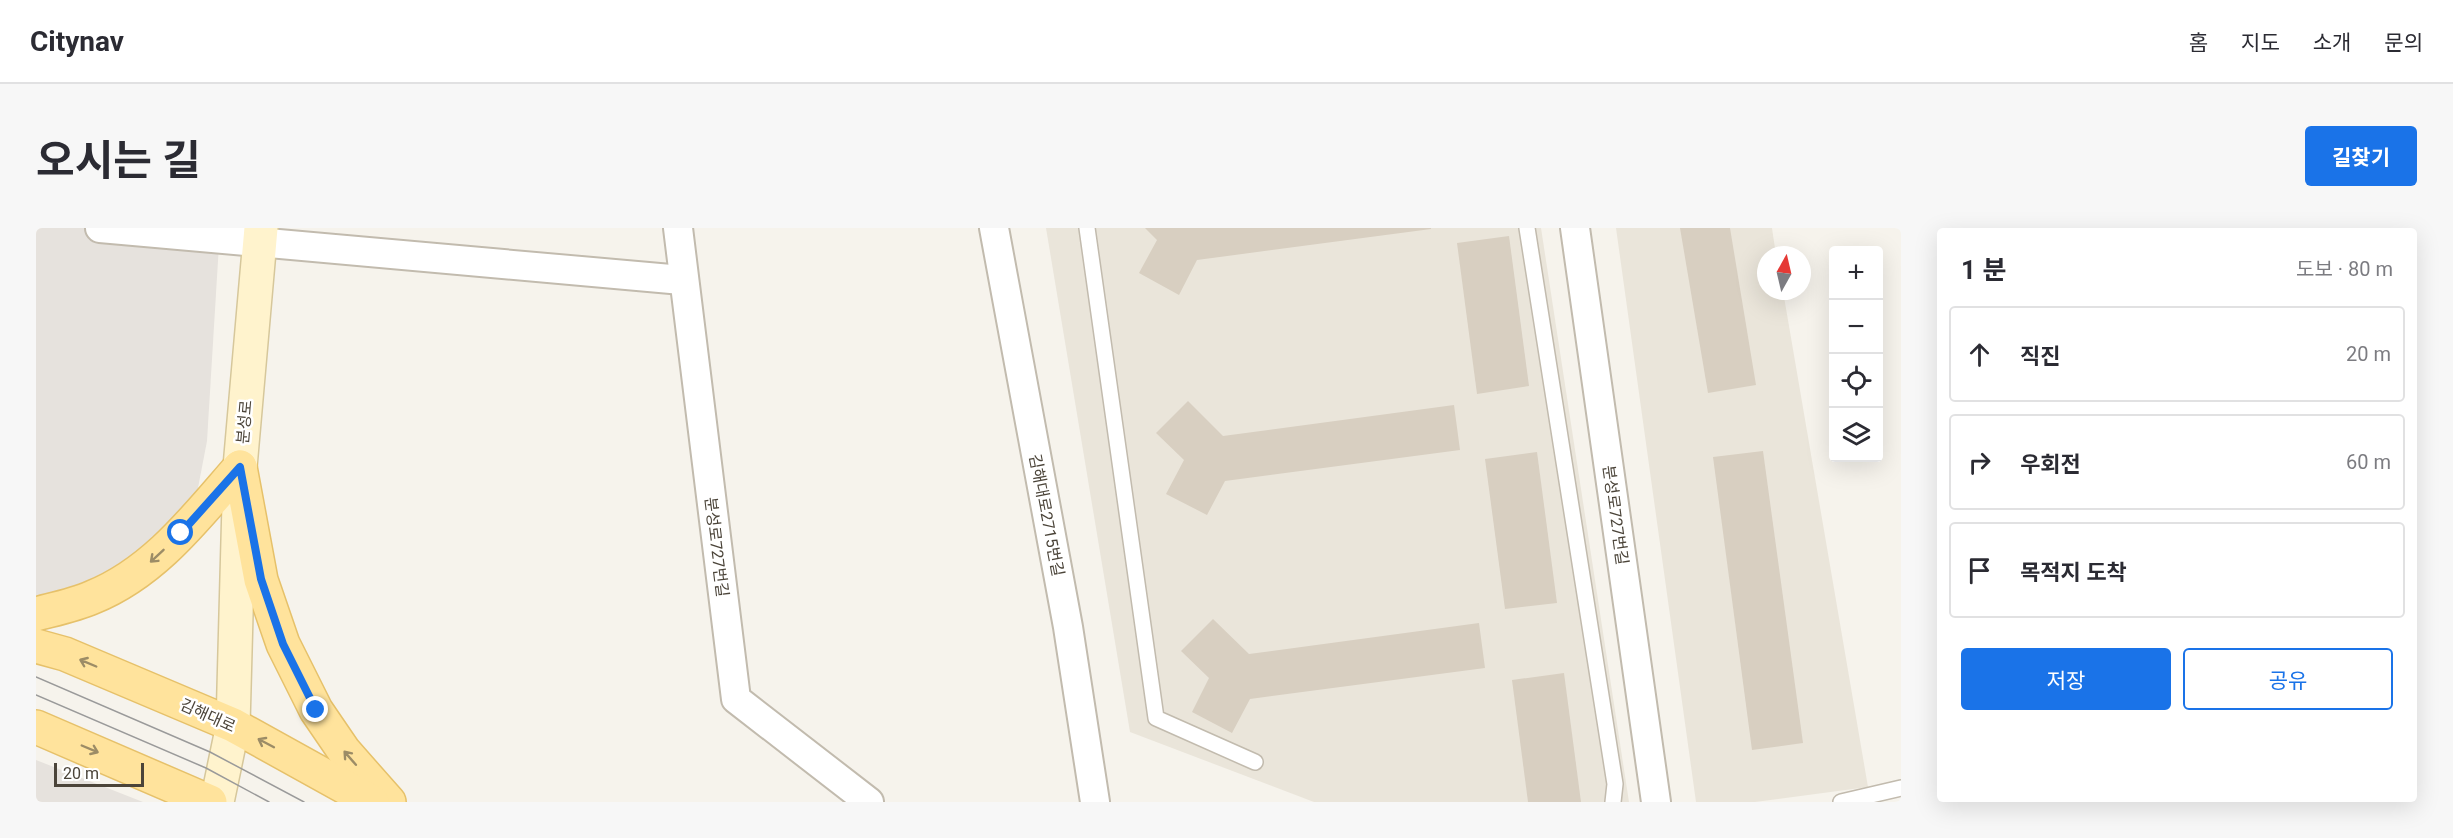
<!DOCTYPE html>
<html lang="ko">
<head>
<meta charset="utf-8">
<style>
	body { margin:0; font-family:Roboto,"Noto Sans KR",sans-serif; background:#f7f7f7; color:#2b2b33 }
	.controls { position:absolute; right:18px; top:18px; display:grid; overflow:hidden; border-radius:6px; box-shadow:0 6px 24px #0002 }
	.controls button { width:54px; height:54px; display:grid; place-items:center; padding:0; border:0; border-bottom:2px solid #e1e1e2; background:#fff; color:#2b2b33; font:30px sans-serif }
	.compass { position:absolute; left:1721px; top:18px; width:54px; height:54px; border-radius:50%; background:#fff; box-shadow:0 6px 24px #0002; rotate:8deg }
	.scale { position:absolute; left:18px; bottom:15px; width:90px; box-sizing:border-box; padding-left:6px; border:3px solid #4b4439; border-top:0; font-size:16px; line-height:21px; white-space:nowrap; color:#4b4439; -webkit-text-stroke:4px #fff; paint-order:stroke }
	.stop { position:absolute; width:18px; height:18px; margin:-14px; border:4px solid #1a73e8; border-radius:50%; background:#fff }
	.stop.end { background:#1a73e8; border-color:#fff; box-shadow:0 2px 6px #0008 }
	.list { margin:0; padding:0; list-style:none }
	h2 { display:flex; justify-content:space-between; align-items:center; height:78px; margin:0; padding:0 24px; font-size:26px }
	h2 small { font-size:20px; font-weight:400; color:#7c7c81 }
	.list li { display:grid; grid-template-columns:39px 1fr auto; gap:18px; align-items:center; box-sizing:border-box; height:96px; margin:0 12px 12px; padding:0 12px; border:2px solid #e1e1e2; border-radius:6px }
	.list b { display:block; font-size:22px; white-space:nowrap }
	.list em { font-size:20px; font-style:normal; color:#7c7c81 }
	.actions { display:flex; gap:12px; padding:18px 24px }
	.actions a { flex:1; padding:14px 0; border:2px solid #1a73e8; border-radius:6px; text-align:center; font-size:21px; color:#1a73e8 }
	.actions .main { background:#1a73e8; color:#fff }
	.icon { flex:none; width:33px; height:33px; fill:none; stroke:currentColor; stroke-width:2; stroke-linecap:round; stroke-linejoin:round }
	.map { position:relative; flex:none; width:1865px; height:574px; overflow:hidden; border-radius:6px }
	header { display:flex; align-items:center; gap:36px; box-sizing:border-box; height:84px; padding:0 30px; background:#fff; border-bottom:2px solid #e1e1e2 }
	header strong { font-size:28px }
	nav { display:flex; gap:33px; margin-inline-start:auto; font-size:21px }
	.intro { display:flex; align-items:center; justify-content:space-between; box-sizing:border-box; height:144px; padding:0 36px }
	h1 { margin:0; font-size:42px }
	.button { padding:15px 27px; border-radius:6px; background:#1a73e8; color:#fff; font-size:21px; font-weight:700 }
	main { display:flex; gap:36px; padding:0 36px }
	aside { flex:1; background:#fff; border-radius:6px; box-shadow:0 6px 24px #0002 }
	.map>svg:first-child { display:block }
</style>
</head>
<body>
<header>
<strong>Citynav</strong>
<nav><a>홈</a><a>지도</a><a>소개</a><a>문의</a></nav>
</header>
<div class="intro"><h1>오시는 길</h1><a class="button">길찾기</a></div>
<main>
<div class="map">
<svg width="1865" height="574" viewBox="0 0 1865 574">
	<rect width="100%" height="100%" fill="#f6f3ec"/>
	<g fill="#eae5da">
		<polygon points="1010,0 1505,0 1593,574 1278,574 1094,504"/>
		<polygon points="1580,0 1736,0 1740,27 1730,27 1730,63 1747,63 1832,559 1719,574 1660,574"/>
	</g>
	<g fill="#e6e2dd">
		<polygon points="0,0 184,0 171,213 161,265 96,344 0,370"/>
		<polygon points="0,532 107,574 0,574"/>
	</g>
	<g fill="#d8cfc1">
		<polygon points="1109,0 1395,0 1395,1 1161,32 1143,67 1103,45 1121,12"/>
		<polygon points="1644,0 1694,0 1720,157 1672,165"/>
		<polygon points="1473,8 1493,158 1441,166 1421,15"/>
		<polygon points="1152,173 1187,208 1418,177 1424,222 1189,253 1171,287 1130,266 1148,232 1120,205"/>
		<polygon points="1727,223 1767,515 1716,522 1677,229"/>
		<polygon points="1501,224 1521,375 1469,381 1449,231"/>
		<polygon points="1177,391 1213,426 1443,395 1449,440 1214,471 1196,505 1156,484 1173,450 1145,423"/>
		<polygon points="1528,445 1545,574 1492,574 1476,452"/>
	</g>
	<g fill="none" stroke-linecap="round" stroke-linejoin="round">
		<g stroke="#c2bbae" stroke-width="18">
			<g id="lane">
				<polyline points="1051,0 1120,490 1219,534"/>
				<polyline points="1491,0 1579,556 1577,574"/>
				<polyline points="1805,574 1865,560"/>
			</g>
		</g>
		<g stroke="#c2bbae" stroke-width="32">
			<g id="street">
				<polyline points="64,0 646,52"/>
				<polyline points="642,0 700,471 833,574"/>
				<polyline points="958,0 1032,399 1059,574"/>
				<polyline points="1539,0 1620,574"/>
			</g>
		</g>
		<g stroke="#d6c79b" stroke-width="36">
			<polyline id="secondary" points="181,574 197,497 204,239 225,0"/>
		</g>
		<g stroke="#e6c16a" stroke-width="36">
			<g id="primary">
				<polyline points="204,239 225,352 247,416 280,482 308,523 353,574"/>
				<path d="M0 386C19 381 39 377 57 369 119 344 161 288 204 239"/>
				<polyline points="0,418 29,426 197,497 336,574"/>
				<polyline points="0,499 174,574"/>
			</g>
		</g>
		<use href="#lane" stroke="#fff" stroke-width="15"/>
		<use href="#street" stroke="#fff" stroke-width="28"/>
		<use href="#secondary" stroke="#fff3cd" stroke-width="33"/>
		<use href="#primary" stroke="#ffe39c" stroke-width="33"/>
		<g stroke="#9a9a9a" stroke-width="1.5">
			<polyline points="0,449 174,524 268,574"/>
			<polyline points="0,467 170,540 233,574"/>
		</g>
	</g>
	<defs><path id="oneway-shaft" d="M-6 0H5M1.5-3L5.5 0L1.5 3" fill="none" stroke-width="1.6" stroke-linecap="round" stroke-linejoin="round" transform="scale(1.5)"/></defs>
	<g stroke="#9c8c66">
		<use href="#oneway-shaft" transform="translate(121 328) rotate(137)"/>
		<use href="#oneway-shaft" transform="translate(52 435) rotate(-157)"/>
		<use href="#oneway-shaft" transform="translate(230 515) rotate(-152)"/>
		<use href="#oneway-shaft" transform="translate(54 521) rotate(23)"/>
		<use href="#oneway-shaft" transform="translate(314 530) rotate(-131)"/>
	</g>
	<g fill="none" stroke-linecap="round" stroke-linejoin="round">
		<polyline stroke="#1a73e8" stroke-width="8" points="145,305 204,239 225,351 247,416 280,482"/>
	</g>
	<g text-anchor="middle" stroke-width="5" stroke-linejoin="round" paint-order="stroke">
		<g font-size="16" fill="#4b4439" stroke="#fff">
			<text transform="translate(208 194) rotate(-85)" y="6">분성로</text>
			<text transform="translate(1011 287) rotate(79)" y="6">김해대로2715번길</text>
			<text transform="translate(1580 287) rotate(82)" y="6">분성로727번길</text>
			<text transform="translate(681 319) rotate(83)" y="6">분성로727번길</text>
			<text transform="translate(172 487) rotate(24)" y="6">김해대로</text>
		</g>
	</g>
</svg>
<div class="controls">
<button>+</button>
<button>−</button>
<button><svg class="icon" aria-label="locate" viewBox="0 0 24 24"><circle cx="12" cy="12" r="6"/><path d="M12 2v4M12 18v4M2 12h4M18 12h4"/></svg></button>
<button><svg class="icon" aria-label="layers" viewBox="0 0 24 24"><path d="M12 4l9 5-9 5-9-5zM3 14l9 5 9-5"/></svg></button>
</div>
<svg class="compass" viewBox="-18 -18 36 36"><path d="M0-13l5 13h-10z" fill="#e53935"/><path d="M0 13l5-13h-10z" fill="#7c7c81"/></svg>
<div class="scale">20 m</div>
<div class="stop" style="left:145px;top:305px"></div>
<div class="stop end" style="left:280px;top:482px"></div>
</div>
<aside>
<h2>1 분<small>도보 · 80 m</small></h2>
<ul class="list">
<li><svg class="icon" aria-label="ahead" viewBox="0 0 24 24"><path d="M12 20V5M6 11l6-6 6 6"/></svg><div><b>직진</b></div><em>20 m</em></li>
<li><svg class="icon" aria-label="right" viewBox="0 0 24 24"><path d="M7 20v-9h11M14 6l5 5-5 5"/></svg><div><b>우회전</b></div><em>60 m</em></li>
<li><svg class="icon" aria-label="arrive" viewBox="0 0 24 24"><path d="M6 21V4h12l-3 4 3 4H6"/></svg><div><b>목적지 도착</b></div></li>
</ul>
<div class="actions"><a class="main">저장</a><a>공유</a></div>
</aside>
</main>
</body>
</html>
